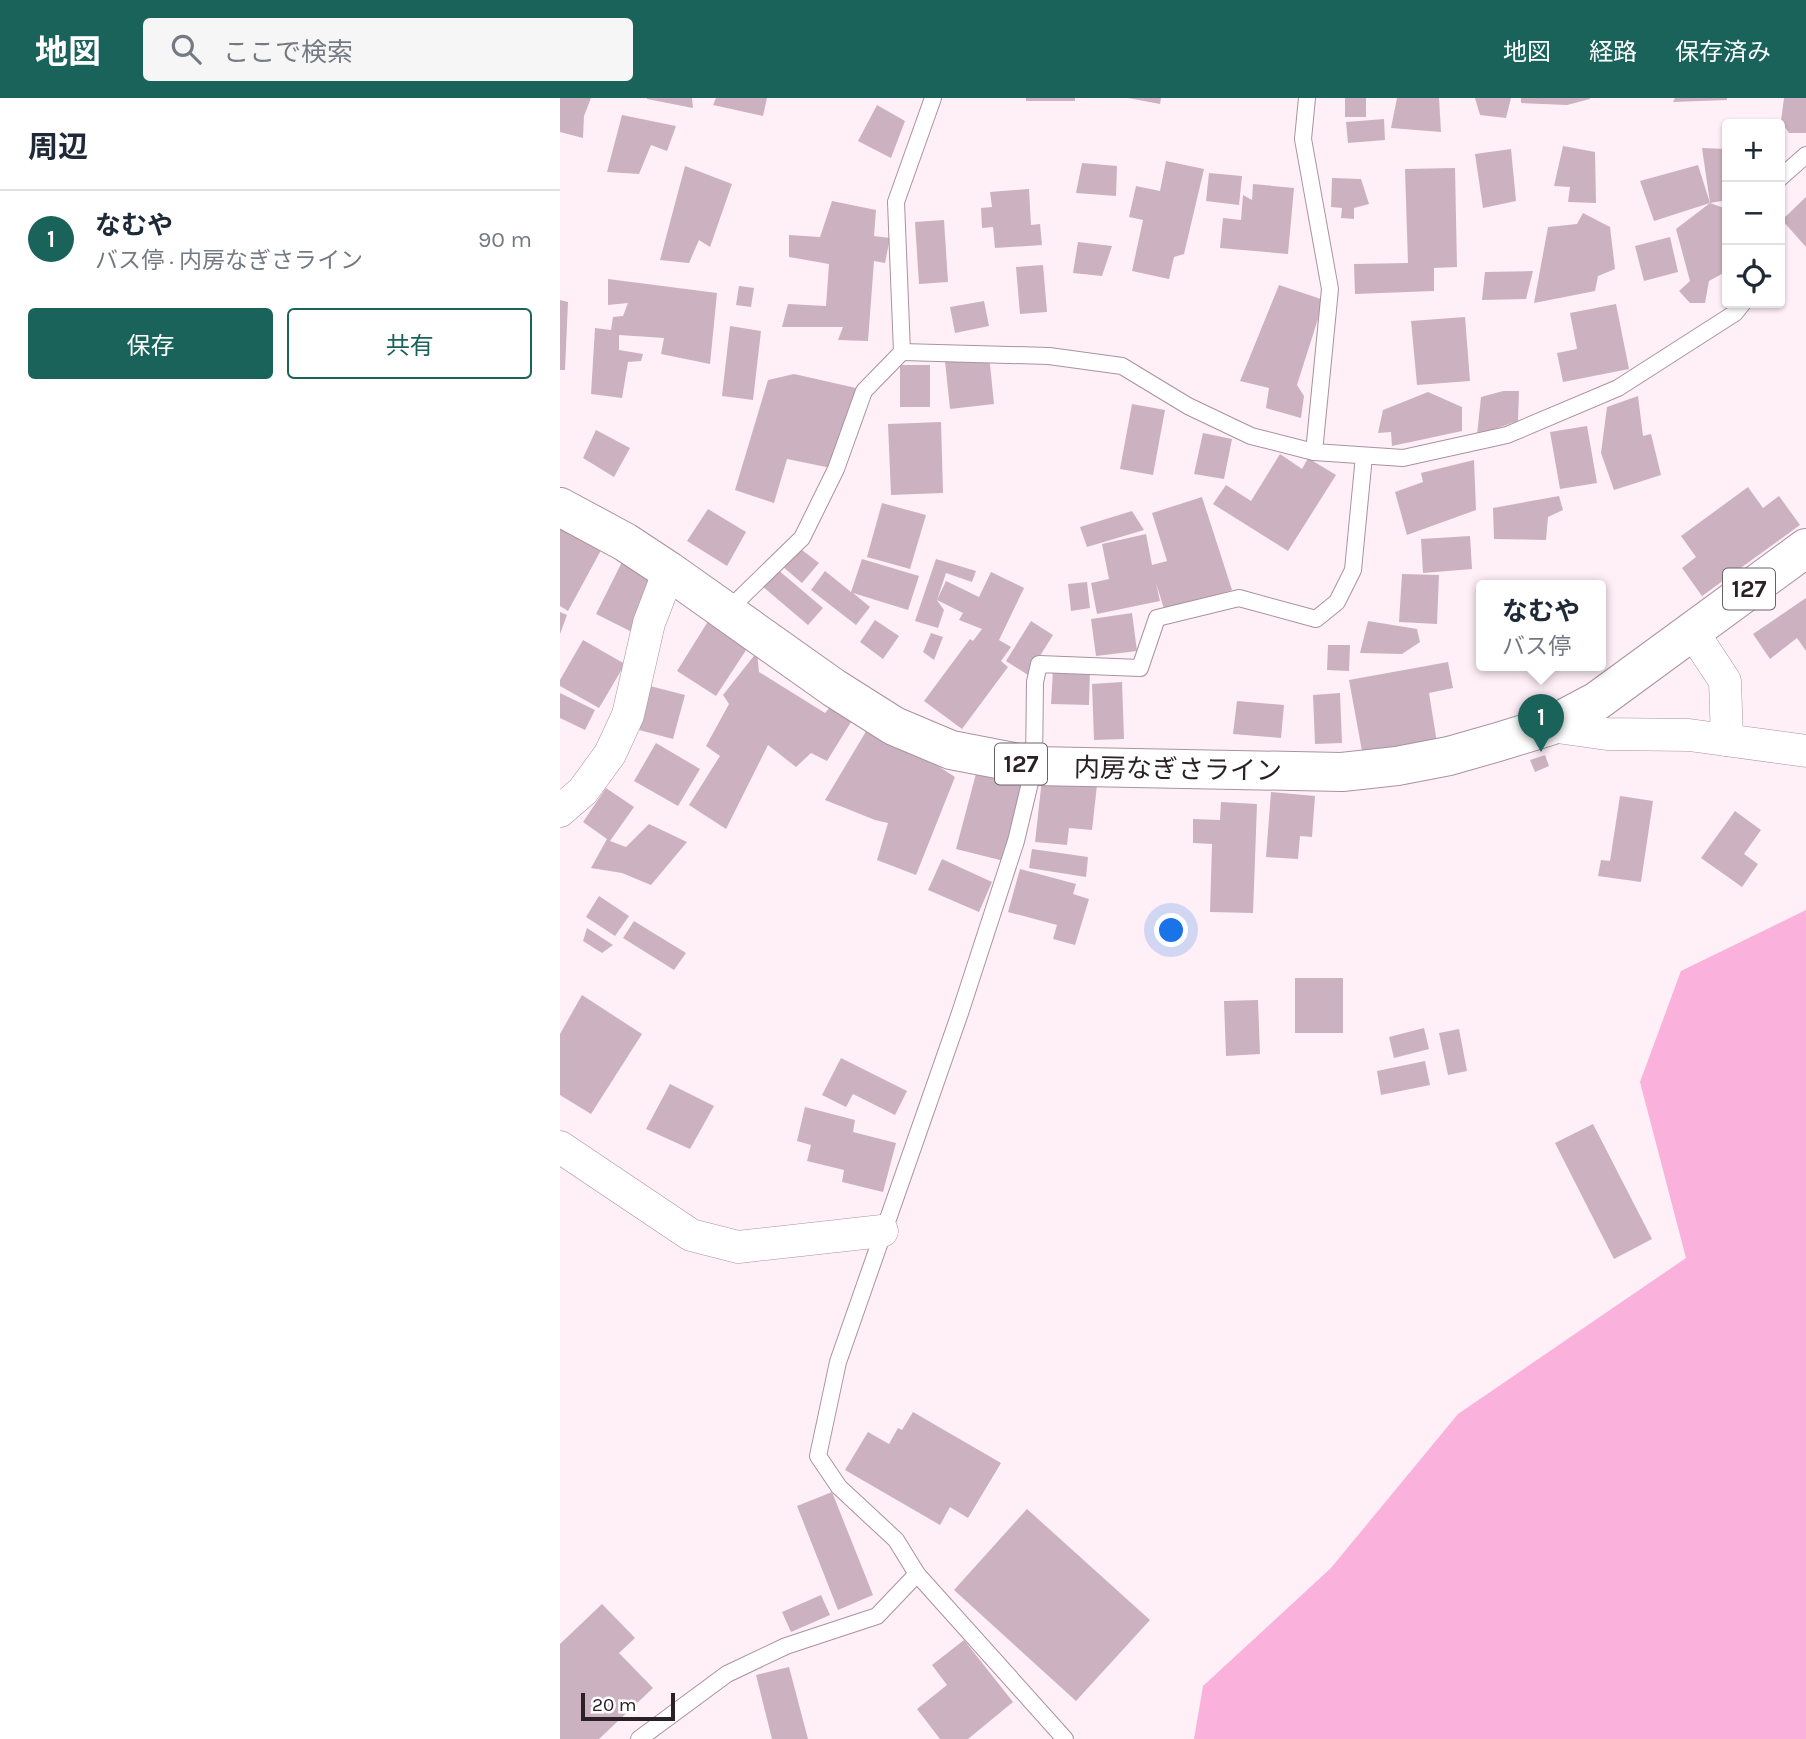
<!DOCTYPE html>
<html lang="ja">
<head>
<meta charset="utf-8">
<style>
	body { margin:0; font-family:Karla,"Noto Sans JP",sans-serif; background:#f6f6f7; color:#1f2937 }
	.controls { position:absolute; right:21px; top:21px; display:grid; overflow:hidden; border-radius:7px; box-shadow:0 2px 5px #0004 }
	.controls button { width:63px; height:63px; display:grid; place-items:center; padding:0; border:0; border-bottom:2px solid #e0e1e3; background:#fff; color:#1f2937; font:35px sans-serif }
	.scale { position:absolute; left:21px; bottom:18px; width:94px; box-sizing:border-box; padding-left:7px; border:4px solid #2a2025; border-top:0; font-size:19px; line-height:24px; white-space:nowrap; color:#2a2025; -webkit-text-stroke:5px #fff; paint-order:stroke }
	.you { position:absolute; left:612px; top:833px; width:24px; height:24px; margin:-18px; border:5px solid #fff; border-radius:50%; background:#1a73e8; box-shadow:0 0 0 10px #1a73e833 }
	.badge { display:grid; place-items:center; width:46px; height:46px; border-radius:50%; background:#19635b; color:#fff; font-size:23px; font-weight:700 }
	.pin { position:absolute; translate:-50% -58px; filter:drop-shadow(0 2px 4px #0008) }
	.pin::after { content:''; position:absolute; top:37px; width:24px; height:21px; background:inherit; clip-path:polygon(0 0,100% 0,50% 100%) }
	.popup { position:absolute; left:916px; top:482px; width:130px; height:91px; box-sizing:border-box; display:grid; place-content:center; border-radius:7px; background:#fff; filter:drop-shadow(0 2px 5px #0005); font-size:23px; white-space:nowrap; color:#747a83 }
	.popup b { font-size:26px; color:#1f2937 }
	.popup::after { content:''; position:absolute; left:50%; top:100%; margin-left:-14px; border:14px solid transparent; border-top-color:#fff }
	.list { margin:0; padding:0; list-style:none }
	h2 { display:flex; justify-content:space-between; align-items:center; height:91px; margin:0; padding:0 28px; font-size:30px }
	h2 small { font-size:23px; font-weight:400; color:#747a83 }
	.list li { display:grid; grid-template-columns:46px 1fr auto; gap:21px; align-items:center; box-sizing:border-box; height:98px; padding:0 28px; border-top:2px solid #e0e1e3 }
	.list b { display:block; font-size:26px; white-space:nowrap }
	.list p { margin:0; font-size:23px; white-space:nowrap; color:#747a83 }
	.list em { font-size:23px; font-style:normal; color:#747a83 }
	.actions { display:flex; gap:14px; padding:21px 28px }
	.actions a { flex:1; padding:16px 0; border:2px solid #19635b; border-radius:7px; text-align:center; font-size:24px; color:#19635b }
	.actions .main { background:#19635b; color:#fff }
	.icon { flex:none; width:38px; height:38px; fill:none; stroke:currentColor; stroke-width:2; stroke-linecap:round; stroke-linejoin:round }
	.map { position:relative; flex:none; width:1246px; height:1641px; overflow:hidden }
	header { display:flex; align-items:center; gap:42px; box-sizing:border-box; height:98px; padding:0 35px; background:#19635b; color:#fff }
	header strong { font-size:33px }
	nav { display:flex; gap:38px; margin-inline-start:auto; font-size:24px }
	.search { width:490px; height:63px; background:#f6f6f7; display:flex; align-items:center; gap:18px; box-sizing:border-box; padding:0 24px; border-radius:7px; color:#747a83; font-size:26px }
	main { display:flex }
	aside { flex:1; background:#fff }
	.map>svg:first-child { display:block }
</style>
</head>
<body>
<header>
<strong>地図</strong>
<div class="search"><svg class="icon" aria-label="search" viewBox="0 0 24 24"><circle cx="10" cy="10" r="6"/><path d="M15 15l6 6"/></svg>ここで検索</div>
<nav><a>地図</a><a>経路</a><a>保存済み</a></nav>
</header>
<main>
<aside>
<h2>周辺<small></small></h2>
<ul class="list">
<li><span class="badge">1</span><div><b>なむや</b><p>バス停 · 内房なぎさライン</p></div><em>90 m</em></li>
</ul>
<div class="actions"><a class="main">保存</a><a>共有</a></div>
</aside>
<div class="map">
<svg width="1246" height="1641" viewBox="0 0 1246 1641">
	<rect width="100%" height="100%" fill="#ffeff7"/>
	<polygon fill="#fab1db" points="1246,812 1246,1641 634,1641 643,1588 771,1470 898,1316 1126,1160 1080,984 1121,873"/>
	<g fill="#ccb2c0">
		<polygon points="0,0 31,0 24,18 23,40 0,34"/>
		<polygon points="87,0 132,0 133,10 87,1"/>
		<polygon points="156,0 207,0 203,18 153,7"/>
		<rect x="466" y="0" width="49" height="3"/>
		<polygon points="568,0 601,0 600,6"/>
		<rect x="785" y="0" width="21" height="19"/>
		<polygon points="837,0 879,0 881,34 831,30"/>
		<polygon points="915,0 951,0 946,20 920,17"/>
		<polygon points="961,0 1030,0 1030,1 1007,7 961,5"/>
		<polygon points="1115,0 1167,0 1167,2 1113,4"/>
		<polygon points="1224,0 1246,0 1246,35 1229,35 1221,23"/>
		<polygon points="317,7 345,23 331,60 298,43"/>
		<polygon points="62,17 116,28 107,53 91,47 79,76 47,74"/>
		<polygon points="824,21 825,42 788,45 786,24"/>
		<polygon points="1003,48 1035,54 1036,105 1008,104 1010,89 994,88"/>
		<polygon points="1142,50 1167,51 1167,102 1150,105"/>
		<polygon points="951,51 956,103 923,110 915,56"/>
		<polygon points="606,63 644,71 624,156 614,159 609,181 572,173 583,122 569,119 576,88 600,93"/>
		<polygon points="522,65 557,68 556,98 516,95"/>
		<polygon points="1138,67 1150,105 1094,123 1080,83"/>
		<polygon points="125,68 172,86 150,149 139,142 129,165 100,162"/>
		<polygon points="895,70 897,169 874,170 874,193 795,196 794,166 848,165 845,71"/>
		<polygon points="649,75 682,78 679,107 646,103"/>
		<polygon points="772,80 801,81 809,106 794,110 794,121 781,120 782,110 771,109"/>
		<polygon points="693,86 734,90 728,156 660,150 663,120 681,122 683,97 692,102"/>
		<polygon points="469,91 471,127 480,126 482,147 435,150 433,129 422,130 421,110 432,109 430,94"/>
		<polygon points="1246,99 1246,149 1222,122"/>
		<polygon points="272,103 316,112 314,138 330,140 325,165 314,163 308,243 278,242 283,229 222,229 228,206 266,208 269,166 229,159 229,137 260,139"/>
		<polygon points="1150,105 1167,111 1167,173 1149,183 1145,205 1130,205 1119,193 1130,183 1116,131"/>
		<polygon points="1023,115 1050,129 1055,171 1038,178 1035,193 974,205 988,129 1017,126"/>
		<polygon points="384,122 388,184 359,186 355,124"/>
		<polygon points="1110,139 1118,174 1084,183 1075,148"/>
		<polygon points="518,144 552,148 542,178 513,175"/>
		<polygon points="483,167 487,214 460,216 456,169"/>
		<polygon points="973,173 966,201 922,202 925,174"/>
		<polygon points="48,181 157,195 150,266 101,256 104,240 59,237 59,252 83,256 81,263 68,264 62,300 31,296 35,230 51,232 53,219 63,218 68,205 48,207"/>
		<polygon points="719,187 764,202 737,287 744,298 741,320 706,310 709,290 680,283"/>
		<polygon points="179,188 194,190 191,209 176,207"/>
		<polygon points="0,202 8,204 5,272 0,272"/>
		<polygon points="424,203 429,228 395,235 390,209"/>
		<polygon points="1056,206 1069,271 1003,284 997,255 1017,251 1010,215"/>
		<polygon points="905,219 910,283 857,287 851,223"/>
		<polygon points="170,228 201,233 193,302 162,298"/>
		<polygon points="429,257 434,306 390,311 385,263"/>
		<rect x="340" y="267" width="30" height="42"/>
		<polygon points="234,276 296,290 276,371 227,361 214,405 175,392 208,282"/>
		<polygon points="943,293 959,293 958,323 917,337 921,299"/>
		<polygon points="868,294 902,309 902,333 832,348 831,334 818,335 823,312"/>
		<polygon points="1078,298 1083,338 1091,336 1101,377 1054,392 1041,355 1047,309"/>
		<polygon points="572,306 605,312 593,377 560,371"/>
		<polygon points="381,324 383,395 331,397 328,326"/>
		<polygon points="1027,328 1037,385 1000,391 990,334"/>
		<polygon points="36,332 70,350 54,379 23,360"/>
		<polygon points="643,335 672,341 664,381 634,376"/>
		<polygon points="720,356 742,371 748,360 776,377 728,453 653,406 666,387 691,403"/>
		<polygon points="914,362 916,412 847,437 835,394 863,384 861,375"/>
		<polygon points="1188,389 1203,410 1219,398 1240,427 1142,498 1122,470 1136,459 1121,438"/>
		<polygon points="999,398 1003,412 988,419 986,442 934,441 933,410"/>
		<polygon points="642,399 672,492 605,514 596,485 600,503 537,516 531,485 549,481 542,446 586,436 592,467 607,463 592,415"/>
		<polygon points="322,405 366,417 350,471 307,459"/>
		<polygon points="148,411 186,434 167,468 127,443"/>
		<polygon points="572,413 584,432 527,449 520,429"/>
		<polygon points="0,423 46,443 8,513 0,508"/>
		<polygon points="910,438 912,471 863,475 861,441"/>
		<polygon points="238,449 259,465 242,485 222,468"/>
		<polygon points="66,456 105,476 74,535 36,516"/>
		<polygon points="302,461 359,478 348,512 293,495 310,509 296,527 251,492 265,473 291,494"/>
		<polygon points="376,461 416,473 412,484 386,475 377,502 384,512 378,530 355,523"/>
		<polygon points="217,471 263,510 248,527 202,488"/>
		<polygon points="431,474 464,490 439,542 451,549 441,563 448,569 402,631 364,603 410,541 413,543 422,531 399,522 403,515 377,502 386,483 419,499"/>
		<polygon points="842,476 879,477 877,526 839,524"/>
		<polygon points="527,484 530,510 511,513 508,486"/>
		<polygon points="1246,500 1246,553 1237,540 1210,561 1193,536"/>
		<polygon points="0,514 7,517 0,536"/>
		<polygon points="572,515 577,553 536,558 531,521"/>
		<polygon points="152,517 192,543 156,598 117,573"/>
		<polygon points="315,522 339,538 323,561 300,544"/>
		<polygon points="471,523 493,537 468,577 446,563"/>
		<polygon points="808,523 857,531 860,544 842,556 800,555"/>
		<polygon points="371,535 383,539 374,562 363,554"/>
		<polygon points="23,542 65,566 39,610 0,588 0,582"/>
		<polygon points="768,547 790,547 789,573 767,572"/>
		<polygon points="197,554 199,574 265,615 277,601 296,616 267,663 251,655 236,669 208,647 166,731 129,707 160,658 146,648 169,606 163,597"/>
		<polygon points="888,564 893,590 869,595 878,651 804,664 789,582"/>
		<polygon points="493,572 530,573 529,607 491,606"/>
		<polygon points="562,584 564,641 534,642 532,586"/>
		<polygon points="90,588 125,597 113,641 79,632"/>
		<polygon points="0,595 35,612 25,632 0,620"/>
		<polygon points="780,595 782,645 755,646 753,597"/>
		<polygon points="677,603 724,607 721,640 673,636"/>
		<polygon points="311,625 395,679 356,777 317,762 328,725 315,722 265,702"/>
		<polygon points="96,645 140,671 118,708 74,683"/>
		<polygon points="985,657 989,668 975,674 970,662"/>
		<polygon points="417,672 465,684 444,763 396,751"/>
		<polygon points="482,681 537,687 532,732 509,730 507,747 475,744"/>
		<polygon points="46,690 74,709 50,743 66,749 89,726 127,744 91,787 62,775 31,770 47,741 23,724"/>
		<polygon points="711,694 755,698 752,739 740,738 738,761 706,759"/>
		<polygon points="1060,698 1093,703 1081,784 1038,778 1041,762 1050,763"/>
		<polygon points="661,704 697,706 693,815 650,814 652,746 633,745 633,721 660,722"/>
		<polygon points="1175,713 1201,732 1184,756 1198,766 1182,789 1141,760"/>
		<polygon points="472,751 528,759 526,779 469,770"/>
		<polygon points="382,761 432,784 419,814 368,792"/>
		<polygon points="460,771 516,786 513,796 529,801 515,847 493,841 497,827 448,814"/>
		<polygon points="39,798 69,818 55,838 26,819"/>
		<polygon points="74,823 126,855 114,872 63,840"/>
		<polygon points="27,830 53,847 42,855 23,843"/>
		<rect x="735" y="880" width="48" height="55"/>
		<polygon points="22,897 82,936 31,1016 0,997 0,936"/>
		<polygon points="698,902 700,956 666,958 664,903"/>
		<polygon points="864,930 869,951 834,960 829,939"/>
		<polygon points="899,931 907,973 888,977 879,935"/>
		<polygon points="281,960 347,993 335,1017 293,996 286,1009 262,997"/>
		<polygon points="865,963 870,987 821,997 817,973"/>
		<polygon points="110,986 154,1008 130,1051 86,1031"/>
		<polygon points="245,1009 295,1022 293,1034 336,1045 323,1094 282,1084 284,1072 247,1063 251,1047 237,1043"/>
		<polygon points="1033,1026 1092,1141 1054,1161 995,1045"/>
		<polygon points="353,1314 441,1365 408,1420 390,1409 380,1427 285,1372 308,1334 329,1346 338,1330 342,1332"/>
		<polygon points="272,1394 313,1497 278,1512 237,1408"/>
		<polygon points="467,1411 590,1522 516,1603 394,1492"/>
		<polygon points="261,1497 270,1517 231,1534 222,1514"/>
		<polygon points="42,1506 75,1540 59,1555 93,1590 39,1641 0,1641 0,1546"/>
		<polygon points="404,1542 453,1604 408,1641 380,1641 357,1611 387,1587 372,1567"/>
		<polygon points="229,1569 248,1641 212,1641 196,1577"/>
	</g>
	<g fill="none" stroke-linecap="round" stroke-linejoin="round">
		<g stroke="#aa929f" stroke-width="18">
			<g id="lane">
				<polyline points="747,0 743,41 770,191 754,354"/>
				<polyline points="1220,80 1246,57"/>
				<polyline points="342,254 489,258 562,268 628,308 691,338 754,354 843,360 947,337 1058,290 1175,215 1183,205"/>
				<polyline points="167,513 242,440 276,371 304,293 342,254 336,104 373,0"/>
				<polyline points="79,1641 167,1576 226,1548 317,1518 357,1476"/>
				<polyline points="505,1641 357,1476 336,1442 279,1389 258,1358 278,1264 400,915 456,743 474,668 475,584 479,566 580,570 597,520 679,500 756,521 777,504 793,472 804,358"/>
			</g>
		</g>
		<g stroke="#aa929f" stroke-width="33">
			<g id="street">
				<polyline points="1132,533 1165,583 1167,642"/>
				<polyline points="990,628 1047,636 1129,637 1246,653"/>
				<polyline points="0,713 23,693 50,656 68,617 89,525 109,473"/>
				<polyline points="0,1049 131,1137 178,1149 322,1133"/>
			</g>
		</g>
		<g stroke="#aa929f" stroke-width="40">
			<polyline id="highway" points="0,409 65,444 109,473 274,590 334,628 391,652 474,668 782,674 837,668 889,658 938,644 990,628 1037,603 1246,450"/>
		</g>
		<use href="#lane" stroke="#fff" stroke-width="16"/>
		<use href="#street" stroke="#fff" stroke-width="32"/>
		<use href="#highway" stroke="#fff" stroke-width="38"/>
	</g>
	<g text-anchor="middle" stroke-width="7" stroke-linejoin="round" paint-order="stroke">
		<g fill="#fff" stroke="#6a6366" stroke-width="2">
			<rect x="1163" y="470.5" width="52" height="41" rx="5"/>
			<rect x="435" y="645.5" width="52" height="41" rx="5"/>
		</g>
		<g font-size="24" font-weight="bold" fill="#2a2025">
			<text x="1189" y="499">127</text>
			<text x="461" y="674">127</text>
		</g>
		<g font-size="26" fill="#2a2025" stroke="#fff">
			<text transform="translate(618 671) rotate(1)" y="9">内房なぎさライン</text>
		</g>
	</g>
</svg>
<div class="controls">
<button>+</button>
<button>−</button>
<button><svg class="icon" aria-label="locate" viewBox="0 0 24 24"><circle cx="12" cy="12" r="6"/><path d="M12 2v4M12 18v4M2 12h4M18 12h4"/></svg></button>
</div>
<div class="scale">20 m</div>
<div class="you"></div>
<div class="pin badge" style="left:981px;top:654px">1</div>
<div class="popup"><b>なむや</b>バス停</div>
</div>
</main>
</body>
</html>
